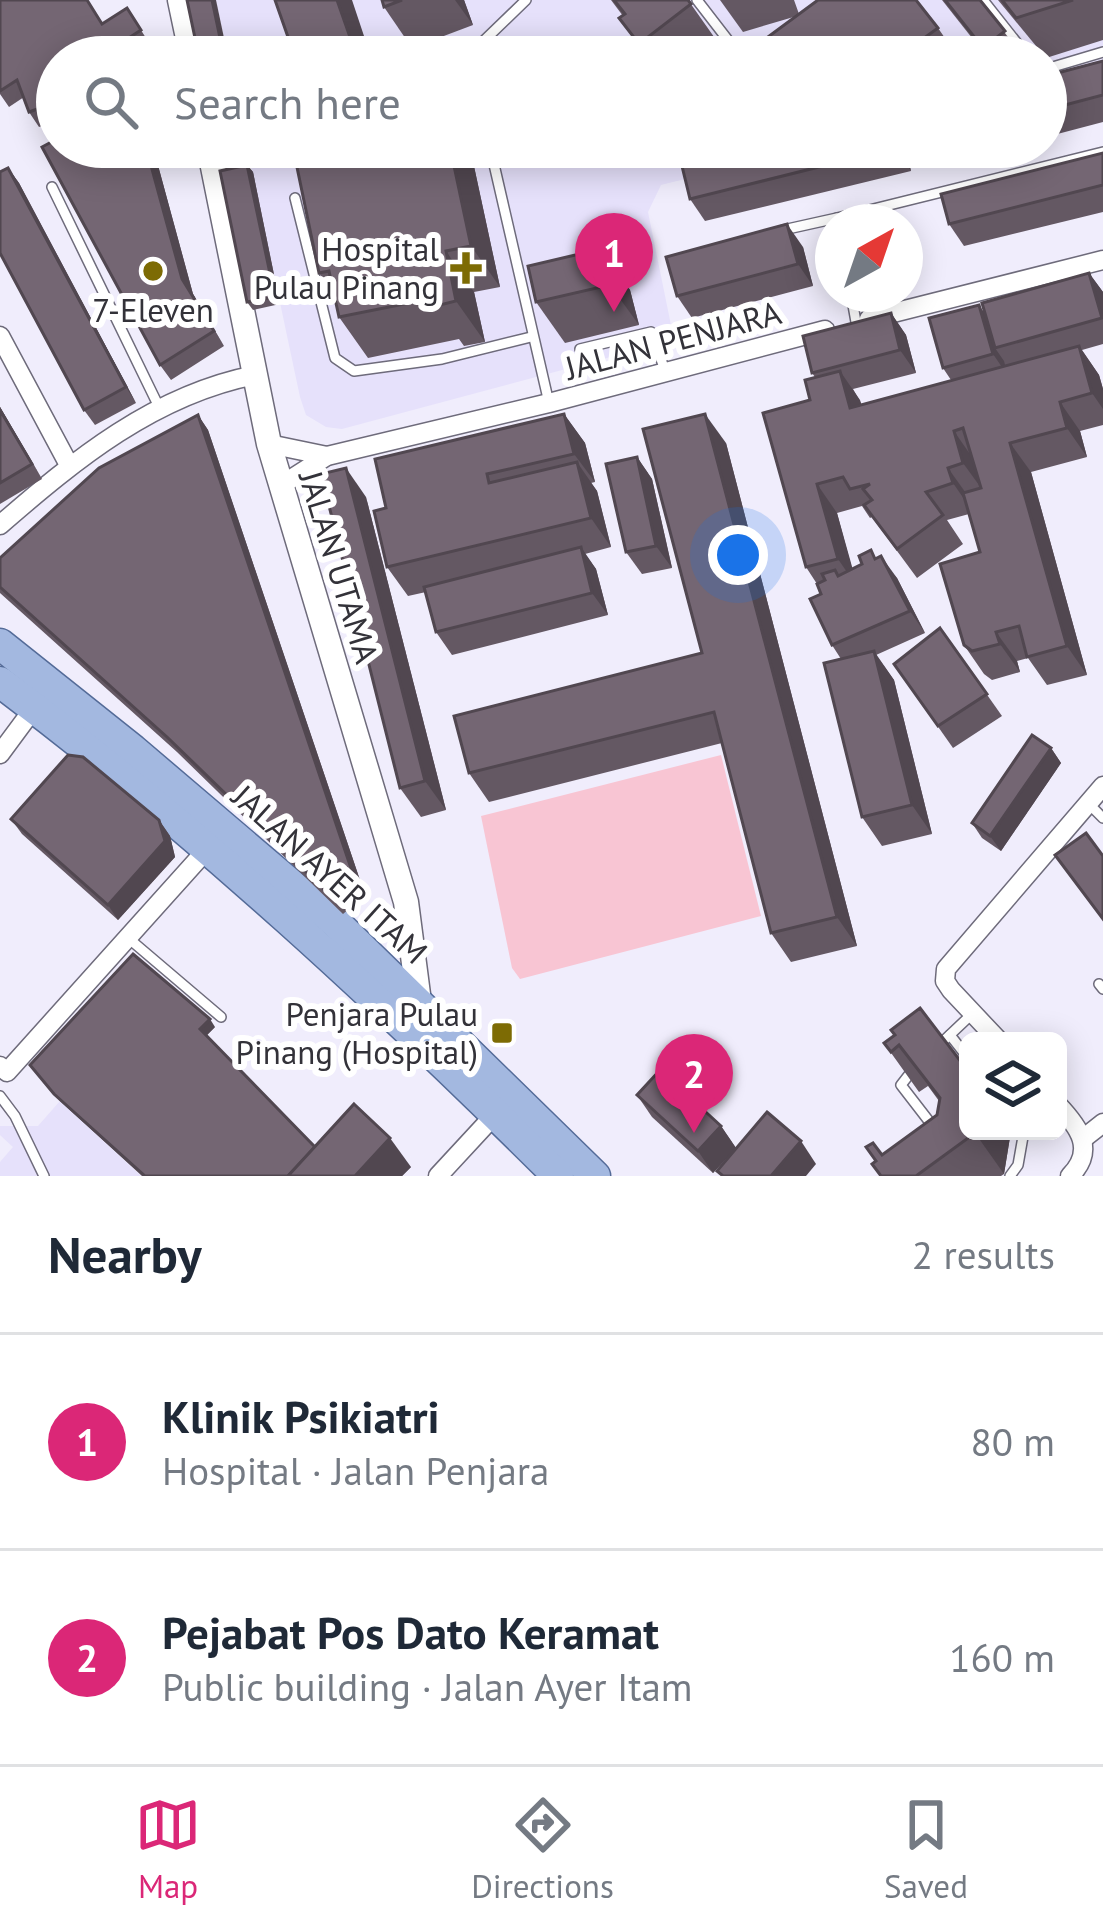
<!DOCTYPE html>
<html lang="en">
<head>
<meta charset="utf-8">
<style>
	body { margin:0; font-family:"PT Sans",sans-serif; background:#f2f2f3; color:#1f2937 }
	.controls { position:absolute; right:36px; bottom:36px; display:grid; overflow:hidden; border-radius:18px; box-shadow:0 6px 30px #0003 }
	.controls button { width:108px; height:108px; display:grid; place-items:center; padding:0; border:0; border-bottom:3px solid #e0e1e3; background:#fff; color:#1f2937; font:60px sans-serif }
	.compass { position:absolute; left:815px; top:204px; width:108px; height:108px; border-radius:50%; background:#fff; box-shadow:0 6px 30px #0003; rotate:40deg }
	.you { position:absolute; left:738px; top:555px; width:42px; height:42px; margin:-30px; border:9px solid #fff; border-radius:50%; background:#1a73e8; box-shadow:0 0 0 18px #1a73e833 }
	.badge { display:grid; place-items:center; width:78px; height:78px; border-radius:50%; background:#db2777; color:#fff; font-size:39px; font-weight:700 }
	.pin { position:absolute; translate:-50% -99px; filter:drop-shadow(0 3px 6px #0008) }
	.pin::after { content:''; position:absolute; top:63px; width:42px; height:36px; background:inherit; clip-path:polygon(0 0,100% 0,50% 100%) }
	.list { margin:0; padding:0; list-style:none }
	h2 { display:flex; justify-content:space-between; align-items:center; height:156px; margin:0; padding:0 48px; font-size:51px }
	h2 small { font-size:39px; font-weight:400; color:#747a83 }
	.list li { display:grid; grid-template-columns:78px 1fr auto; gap:36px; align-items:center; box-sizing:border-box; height:216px; padding:0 48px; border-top:3px solid #e0e1e3 }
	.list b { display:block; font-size:45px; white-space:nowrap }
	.list p { margin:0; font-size:39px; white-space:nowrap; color:#747a83 }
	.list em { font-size:39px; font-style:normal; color:#747a83 }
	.icon { flex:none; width:66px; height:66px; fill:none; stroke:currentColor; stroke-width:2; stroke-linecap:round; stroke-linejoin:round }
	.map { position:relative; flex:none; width:1103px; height:1176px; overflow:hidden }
	.search { position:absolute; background:#fff; box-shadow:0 6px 30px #0003; left:36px; right:36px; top:36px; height:132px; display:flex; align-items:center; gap:30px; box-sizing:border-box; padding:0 42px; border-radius:66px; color:#747a83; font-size:45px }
	.sheet { height:588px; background:#fff }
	nav { display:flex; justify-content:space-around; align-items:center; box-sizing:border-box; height:168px; border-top:3px solid #e0e1e3; background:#fff; font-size:33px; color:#747a83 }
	nav a { display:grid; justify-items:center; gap:6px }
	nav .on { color:#db2777 }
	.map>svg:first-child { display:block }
</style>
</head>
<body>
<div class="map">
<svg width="1103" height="1176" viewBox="0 0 1103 1176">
	<rect width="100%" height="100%" fill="#f0edfc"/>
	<g fill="#e6e1fb">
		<polygon points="216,0 1103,0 1103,74 1046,88 1046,57 228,57"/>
		<polygon points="247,147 813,147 661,185 648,212 674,340 342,429 326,427 306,415 300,397"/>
		<polygon points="60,1101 141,1176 0,1176 0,1162 13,1147 0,1135 0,1126 38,1126"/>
	</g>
	<polygon fill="#f8c5d3" points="721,755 761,916 520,979 512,968 481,816"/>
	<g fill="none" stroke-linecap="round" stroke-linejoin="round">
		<g stroke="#6e6b7b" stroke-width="12">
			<g id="service">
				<polyline points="697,0 741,57"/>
				<polyline points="983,0 1028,57"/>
				<polyline points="467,57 526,0"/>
				<polyline points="1046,69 1103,52"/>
				<polyline points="490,147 549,403"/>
				<polyline points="213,164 275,147"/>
				<polyline points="52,187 159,407"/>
				<polyline points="295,198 335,358 354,371 442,359 531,337"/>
				<polyline points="837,222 837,218 1103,152"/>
				<polyline points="783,230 837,218"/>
				<polyline points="851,294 856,322"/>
				<polyline points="580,349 651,332 666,373"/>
				<polyline points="1088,803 1103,818"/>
				<polyline points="127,937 221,1017"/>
				<polyline points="1099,984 1103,989"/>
				<polyline points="950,1035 968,1058"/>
				<polyline points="936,1048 972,1014"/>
				<polyline points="915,1067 901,1085 935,1129"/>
				<polyline points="0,1096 15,1116 44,1176"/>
				<polyline points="1010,1176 1018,1165 1024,1131"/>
			</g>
		</g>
		<g stroke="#6e6b7b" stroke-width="21">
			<g id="minor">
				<polyline points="869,319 1103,260"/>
				<polyline points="0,336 69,465"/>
				<polyline points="269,444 327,456"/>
				<polyline points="280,486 327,456 549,403 825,330"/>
				<path d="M0 525C76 459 154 395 255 375"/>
				<polyline points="0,754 34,708"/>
				<polyline points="999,1041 951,990 945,981 946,969 1103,786"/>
				<polyline points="0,1066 7,1072 210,846"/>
				<path d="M1058 1105C1079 1127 1096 1150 1070 1176"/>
				<polyline points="1084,1138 1103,1123"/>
				<polyline points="438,1176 500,1109"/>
			</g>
		</g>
		<g stroke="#6e6b7b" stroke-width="27">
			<g id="tertiary">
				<polyline points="180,0 192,57"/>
				<polyline points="209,147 269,444 406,902 419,1002"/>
			</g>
		</g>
		<g stroke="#546b98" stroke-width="33">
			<g id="primary">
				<polyline points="0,644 133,750 336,923 595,1176"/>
				<path d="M0 682C200 832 381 1000 558 1176"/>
			</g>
		</g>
		<use href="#service" stroke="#fff" stroke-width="9"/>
		<use href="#minor" stroke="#fff" stroke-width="18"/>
		<use href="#tertiary" stroke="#fff" stroke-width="24"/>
		<use href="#primary" stroke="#a3b8e0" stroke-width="30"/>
	</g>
	<g fill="#645863">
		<polygon points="0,0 102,23 127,8 151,46 135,56 57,57 57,121 39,127 29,112 24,97 9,107 0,94"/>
		<polygon points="382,0 464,0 473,25 412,48 384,7"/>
		<polygon points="611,0 688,0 719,44 703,57 646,57 619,18 623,16"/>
		<polygon points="720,0 794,0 799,14 938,28 958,57 766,57 797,16 743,32"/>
		<polygon points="942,0 980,0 1023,57 987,57"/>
		<polygon points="998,0 1103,0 1103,40 1046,58"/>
		<polygon points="1103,61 1103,122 1046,137 1046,76"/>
		<polygon points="57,147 153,147 193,294 224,346 171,380 160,365"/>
		<polygon points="905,147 911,171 705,221 690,199 682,166"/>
		<polygon points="928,147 1006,147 940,164"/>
		<polygon points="1103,153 1103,212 964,246 949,224"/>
		<polygon points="472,157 500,287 474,292 485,342 464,346 459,339 368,358 339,317 335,295 319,273"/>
		<polygon points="247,165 253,172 280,304 253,310 247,302"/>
		<polygon points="8,168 19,183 136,403 95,425 84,410"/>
		<polygon points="803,247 813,286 692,318 677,296"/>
		<polygon points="601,249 630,290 639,325 565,343 536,302"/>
		<polygon points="1089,273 1103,292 1103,344 1082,350 1099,375 1103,389 1103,425 1080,431 1087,457 1031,472 1087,675 1047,685 1028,658 1017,661 1020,672 992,680 984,674 964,645 980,552 969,514 947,520 963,544 917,578 872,517 870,518 862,506 837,513 852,569 876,558 897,578 925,633 876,655 894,680 932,834 882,846 862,817 841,659 832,645 817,584 806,567 810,400 815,377 812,373 891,313 906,335 916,373 853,389 862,405 951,380 943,368 985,314"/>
		<polygon points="0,407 42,479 0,504"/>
		<polygon points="564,414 585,443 595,482 591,483 597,491 611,547 585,554 596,569 608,615 452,655 436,632 426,592 408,596 387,567 386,508"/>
		<polygon points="198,415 208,430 365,895 343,914 177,752 0,593 0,558"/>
		<polygon points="726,443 857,946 791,962 771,933 722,743 489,802 469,773 702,653"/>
		<polygon points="637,457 652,479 672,568 642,574 626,552"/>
		<polygon points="366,497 446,810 421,817 400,788"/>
		<polygon points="940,628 1002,716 953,748 894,664"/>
		<polygon points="1051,748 1061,763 1001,851 982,838 972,823"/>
		<polygon points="11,819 159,820 170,836 175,857 118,920 22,834"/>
		<polygon points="215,1027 206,1036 315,1147 411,1167 402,1176 142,1176 60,1101 30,1065"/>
		<polygon points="894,1035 968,1131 1011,1131 1004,1174 1001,1176 880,1176 882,1155 937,1115 939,1101 928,1086 919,1092 884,1043"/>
		<polygon points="637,1095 721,1126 736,1148 713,1173 652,1117"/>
	</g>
	<g fill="#514750">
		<polygon points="212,0 216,0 228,57 224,57"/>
		<polygon points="337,0 352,0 371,57 357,57"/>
		<polygon points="455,0 464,0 473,25"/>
		<polygon points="146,147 153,147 193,294 224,346 182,279"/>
		<polygon points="450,147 465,147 472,157 500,287 471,246"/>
		<polygon points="895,147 905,147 911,171"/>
		<polygon points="247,165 253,172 280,304 275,297"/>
		<polygon points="8,168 19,183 136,403 126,387"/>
		<polygon points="787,224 803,247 813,286 798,264"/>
		<polygon points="601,249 630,290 639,325 610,285"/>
		<polygon points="446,251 474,292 485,342 456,301"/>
		<polygon points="1089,273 1103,292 1103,319 1102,318"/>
		<polygon points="979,305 994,327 995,348 1004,361 1008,376 993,354"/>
		<polygon points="891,313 906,335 916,373 900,350"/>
		<polygon points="1079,346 1099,375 1103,389 1103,409 1092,393"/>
		<polygon points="840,371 860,400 871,437 850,408"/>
		<polygon points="1060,402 1080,431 1087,457 1067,428"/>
		<polygon points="0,407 42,479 0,410"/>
		<polygon points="564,414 585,443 595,482 574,454"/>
		<polygon points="705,414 726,443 857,946 837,917"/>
		<polygon points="198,415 208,430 365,895 355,880"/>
		<polygon points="954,431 974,460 984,492 963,463"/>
		<polygon points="1010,443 1031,472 1087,675 1067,646"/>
		<polygon points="637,457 652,479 672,568 656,546"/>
		<polygon points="577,462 597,491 611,547 591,518"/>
		<polygon points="346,468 366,497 446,810 425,781"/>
		<polygon points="948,468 968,496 973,512 953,483"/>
		<polygon points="817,484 837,513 858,588 838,559"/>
		<polygon points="581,547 596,569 608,615 592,593"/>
		<polygon points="881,556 897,578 925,633 910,611"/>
		<polygon points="996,632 1017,661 1020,672 1000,644"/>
		<polygon points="874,651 894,680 932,834 912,805"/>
		<polygon points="1051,748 1061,763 1001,851 990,836"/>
		<polygon points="159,820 170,836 175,857 118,920 108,905"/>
		<polygon points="210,1019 215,1027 205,1037 200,1029"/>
		<polygon points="721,1126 736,1148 713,1173 698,1151"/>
		<polygon points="976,1131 1011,1131 1004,1174 975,1133"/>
		<polygon points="390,1138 411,1167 402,1176 355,1176"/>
		<polygon points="801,1141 816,1164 806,1176 771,1176"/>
	</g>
	<g fill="#746673" stroke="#514750" stroke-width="3">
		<polygon points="0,0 87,0 102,24 127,8 141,30 124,41 130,57 57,57 57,102 29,112 17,80 0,91"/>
		<polygon points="187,0 212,0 224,57 199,57"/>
		<polygon points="275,0 337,0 357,57 295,57"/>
		<polygon points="382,0 402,0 384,7"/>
		<polygon points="614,0 688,0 691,4 639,44 619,18 625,14"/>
		<polygon points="818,0 916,0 938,28 898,57 828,57 826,54 822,57 766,57 757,45"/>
		<polygon points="945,0 980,0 1005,31 983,48"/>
		<polygon points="1002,0 1073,0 1016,18"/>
		<polygon points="1103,61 1103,95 1046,110 1046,76"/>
		<polygon points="57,139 57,147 146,147 182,279 214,331 160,365 42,147"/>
		<polygon points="297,147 450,147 471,246 446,251 456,301 436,306 434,298 339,317 329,271 319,273 293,148"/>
		<polygon points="760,147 895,147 895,148 690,199 682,166"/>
		<polygon points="1103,153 1103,185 949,224 941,194"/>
		<polygon points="247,165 275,297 247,302 220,171"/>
		<polygon points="8,168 126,387 84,410 0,253 0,172"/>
		<polygon points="787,224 798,264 677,296 666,257"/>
		<polygon points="601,249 610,285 536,302 528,266"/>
		<polygon points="1089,273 1102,318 995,348 982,303"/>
		<polygon points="979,305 993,354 943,368 929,318"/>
		<polygon points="891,313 900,350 812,373 803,336"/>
		<polygon points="1079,346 1092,393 1060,402 1067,428 1010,443 1067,646 1027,657 1019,626 996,632 1000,644 972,651 964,645 940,564 980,552 963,493 981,488 963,428 954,431 963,463 948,468 953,483 926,492 943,515 897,549 864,505 872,500 863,489 870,484 850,489 843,477 817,484 838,559 806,567 763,413 810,400 805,380 840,371 850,408"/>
		<polygon points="0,410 32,464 0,483"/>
		<polygon points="564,414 574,454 487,474 489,483 577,462 591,518 387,567 374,511 386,508 375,459"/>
		<polygon points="705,414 837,917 771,933 714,712 469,773 454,716 702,653 643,429"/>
		<polygon points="198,415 355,880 333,898 167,737 0,587 0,558 99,468"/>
		<polygon points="637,457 656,546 626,552 606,464"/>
		<polygon points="346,468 425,781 400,788 321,474"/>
		<polygon points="581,547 592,593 436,632 424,587"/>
		<polygon points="871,550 875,559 881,556 910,611 832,645 810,599 821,594 817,584 825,580 822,574 835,570 838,576 862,564 859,556"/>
		<polygon points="940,628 987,694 938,726 894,664"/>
		<polygon points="874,651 912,805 862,817 824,663"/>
		<polygon points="1032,735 1051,748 990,836 972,823"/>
		<polygon points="68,755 83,757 159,820 165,841 108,905 11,819"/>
		<polygon points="1086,833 1103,856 1103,919 1055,855"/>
		<polygon points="133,954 210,1019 200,1029 315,1147 288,1176 145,1176 54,1094 30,1065"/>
		<polygon points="920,1008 968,1071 968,1131 976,1131 975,1133 916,1176 881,1176 872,1164 876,1161 866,1147 873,1143 882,1155 937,1115 940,1098 899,1045 891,1052 884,1043 895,1035 891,1030"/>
		<polygon points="660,1070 721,1126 698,1151 637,1095"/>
		<polygon points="354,1104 390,1138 355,1176 288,1176"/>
		<polygon points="767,1112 801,1141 771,1176 723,1176 717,1171"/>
	</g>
	<g fill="#7d6b04" stroke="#fff" stroke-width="4.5">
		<path d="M460 250h12v12h12v12h-12v12h-12v-12h-12v-12h12z"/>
		<circle cx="153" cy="271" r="12"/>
		<rect x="490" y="1021" width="24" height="24" rx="6"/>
	</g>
	<g text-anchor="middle" stroke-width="12" stroke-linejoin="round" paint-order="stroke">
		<g font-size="33" fill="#333239" stroke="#fff" text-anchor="end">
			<text x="439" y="261">Hospital<tspan x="439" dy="38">Pulau Pinang</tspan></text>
			<text x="153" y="322" text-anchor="middle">7-Eleven</text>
			<text x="478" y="1026">Penjara Pulau<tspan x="478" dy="38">Pinang (Hospital)</tspan></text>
		</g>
		<g font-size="33" fill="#333239" stroke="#fff">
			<text transform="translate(673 340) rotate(-15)" y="12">JALAN PENJARA</text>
			<text transform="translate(339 567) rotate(73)" y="12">JALAN UTAMA</text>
			<text transform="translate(330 874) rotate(42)" y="12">JALAN AYER ITAM</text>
		</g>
	</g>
</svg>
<div class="controls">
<button><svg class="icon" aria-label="layers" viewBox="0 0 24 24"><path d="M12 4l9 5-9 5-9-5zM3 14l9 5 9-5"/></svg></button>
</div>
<svg class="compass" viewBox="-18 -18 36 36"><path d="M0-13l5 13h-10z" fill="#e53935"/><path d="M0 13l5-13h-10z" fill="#747a83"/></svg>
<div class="you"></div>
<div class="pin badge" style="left:614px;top:312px">1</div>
<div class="pin badge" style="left:694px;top:1133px">2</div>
<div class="search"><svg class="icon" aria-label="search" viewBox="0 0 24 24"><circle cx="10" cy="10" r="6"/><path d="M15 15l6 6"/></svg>Search here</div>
</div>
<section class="sheet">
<h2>Nearby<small>2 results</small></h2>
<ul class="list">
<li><span class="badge">1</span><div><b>Klinik Psikiatri</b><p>Hospital · Jalan Penjara</p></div><em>80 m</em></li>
<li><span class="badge">2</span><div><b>Pejabat Pos Dato Keramat</b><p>Public building · Jalan Ayer Itam</p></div><em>160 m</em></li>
</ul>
</section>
<nav>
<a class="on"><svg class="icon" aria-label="map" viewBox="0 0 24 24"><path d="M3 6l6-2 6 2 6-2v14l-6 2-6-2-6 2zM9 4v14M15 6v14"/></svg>Map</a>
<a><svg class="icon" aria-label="directions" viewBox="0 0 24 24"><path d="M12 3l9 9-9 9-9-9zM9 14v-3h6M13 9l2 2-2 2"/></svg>Directions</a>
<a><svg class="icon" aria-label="saved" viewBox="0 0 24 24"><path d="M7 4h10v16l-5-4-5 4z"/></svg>Saved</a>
</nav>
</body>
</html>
